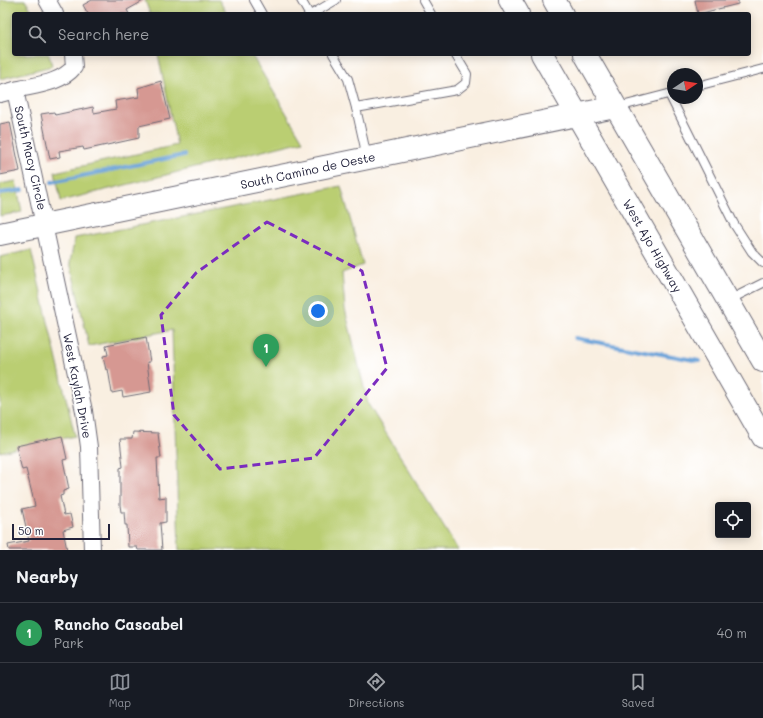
<!DOCTYPE html>
<html lang="en">
<head>
<meta charset="utf-8">
<style>
	body { margin:0; font-family:Mali,sans-serif; background:#242831; color:#f1f3f6 }
	.controls { position:absolute; right:12px; bottom:12px; display:grid; overflow:hidden; border-radius:4px; box-shadow:0 2px 10px #0003 }
	.controls button { width:36px; height:36px; display:grid; place-items:center; padding:0; border:0; border-bottom:1px solid #363941; background:#171b24; color:#f1f3f6; font:20px sans-serif }
	.compass { position:absolute; left:667px; top:68px; width:36px; height:36px; border-radius:50%; background:#171b24; box-shadow:0 2px 10px #0003; rotate:78deg }
	.scale { position:absolute; left:12px; bottom:10px; width:98px; box-sizing:border-box; padding-left:4px; border:2px solid #22223b; border-top:0; font-size:11px; line-height:14px; white-space:nowrap; color:#22223b; -webkit-text-stroke:3px #fff; paint-order:stroke }
	.you { position:absolute; left:318px; top:311px; width:14px; height:14px; margin:-10px; border:3px solid #fff; border-radius:50%; background:#1a73e8; box-shadow:0 0 0 6px #1a73e833 }
	.badge { display:grid; place-items:center; width:26px; height:26px; border-radius:50%; background:#8c9099; color:#fff; font-size:13px; font-weight:700 }
	.pin { position:absolute; translate:-50% -33px; filter:drop-shadow(0 1px 2px #0008) }
	.pin::after { content:''; position:absolute; top:21px; width:14px; height:12px; background:inherit; clip-path:polygon(0 0,100% 0,50% 100%) }
	.list { margin:0; padding:0; list-style:none }
	h2 { display:flex; justify-content:space-between; align-items:center; height:52px; margin:0; padding:0 16px; font-size:17px }
	h2 small { font-size:13px; font-weight:400; color:#9ea1a6 }
	.list li { display:grid; grid-template-columns:26px 1fr auto; gap:12px; align-items:center; box-sizing:border-box; height:60px; padding:0 16px; border-top:1px solid #363941 }
	.list b { display:block; font-size:15px; white-space:nowrap }
	.list p { margin:0; font-size:13px; white-space:nowrap; color:#9ea1a6 }
	.list em { font-size:13px; font-style:normal; color:#9ea1a6 }
	.icon { flex:none; width:22px; height:22px; fill:none; stroke:currentColor; stroke-width:2; stroke-linecap:round; stroke-linejoin:round }
	.map { position:relative; flex:none; width:763px; height:550px; overflow:hidden }
	.search { position:absolute; background:#171b24; box-shadow:0 2px 10px #0003; left:12px; right:12px; top:12px; height:44px; display:flex; align-items:center; gap:10px; box-sizing:border-box; padding:0 14px; border-radius:4px; color:#9ea1a6; font-size:15px }
	.sheet { height:112px; background:#171b24 }
	nav { display:flex; justify-content:space-around; align-items:center; box-sizing:border-box; height:56px; border-top:1px solid #363941; background:#171b24; font-size:11px; color:#9ea1a6 }
	nav a { display:grid; justify-items:center; gap:2px }
	nav .on { color:#8c9099 }
	.map>svg:first-child { display:block }
</style>
</head>
<body>
<div class="map">
<svg width="763" height="550" viewBox="0 0 763 550">
	<rect width="100%" height="100%" fill="#fff"/>
	<filter id="ink" filterUnits="userSpaceOnUse"><feTurbulence type="fractalNoise" baseFrequency=".025" numOctaves="2"/><feDisplacementMap in="SourceGraphic" scale="8" xChannelSelector="R" yChannelSelector="G"/><feConvolveMatrix kernelMatrix="1 2 1 2 8 2 1 2 1" color-interpolation-filters="sRGB"/></filter>
	<filter id="wash" filterUnits="userSpaceOnUse"><feTurbulence type="fractalNoise" baseFrequency=".012" numOctaves="4" result="noise"/><feDisplacementMap in="SourceGraphic" scale="16" xChannelSelector="R" yChannelSelector="G"/><feGaussianBlur stdDeviation="0.9" result="paint"/><feColorMatrix in="noise" values="0 0 0 0 0 0 0 0 0 0 0 0 0 0 0 0 0 1.4 0 .05"/><feComposite in="paint" operator="in"/></filter>
	<g filter="url(#wash)">
		<rect width="100%" height="100%" fill="#f9efe1"/>
		<g fill="#bace72" stroke="#6e7856">
			<polygon points="0,0 25,0 34,14 14,14 14,54 49,54 52,66 0,79"/>
			<polygon points="145,0 219,0 227,14 150,14"/>
			<polygon points="158,54 251,54 303,141 61,201 55,172 177,145"/>
			<polygon points="16,181 22,212 0,216 0,184"/>
			<polygon points="341,186 363,265 342,273 345,309 368,404 458,550 179,550 172,330 89,346 70,262 75,238"/>
			<polygon points="31,250 75,436 0,452 0,257"/>
		</g>
		<g fill="none" stroke-linecap="round" stroke-linejoin="round">
			<g stroke="#6ba3d9" stroke-width="4">
				<polyline points="52,182 184,155"/>
				<polyline points="0,193 23,190"/>
				<polyline points="575,338 699,361"/>
			</g>
		</g>
		<g id="blocks">
			<g fill="#d69892">
				<polygon points="92,0 145,0 127,10 129,14 88,14 83,5"/>
				<polygon points="695,0 738,0 738,4 698,14"/>
				<polygon points="161,81 170,119 139,126 139,138 84,150 83,147 59,151 60,157 50,159 41,114 54,112 55,115 93,107 94,113 116,109 115,101 139,97 138,88"/>
				<polygon points="10,122 20,171 0,175 0,124"/>
				<polygon points="146,337 150,362 147,362 151,392 123,397 122,391 112,393 108,369 106,370 103,356 108,355 106,345"/>
				<polygon points="133,432 158,433 161,458 157,458 159,498 166,497 166,522 160,523 162,550 138,550 137,547 128,547 127,525 125,525 124,512 121,512 120,505 120,468 123,467 120,439 132,439"/>
				<polygon points="62,436 67,459 63,460 69,489 63,491 63,495 60,496 64,515 70,514 73,527 63,530 67,550 9,550 8,545 29,541 22,509 35,506 26,469 22,470 16,446"/>
			</g>
		</g>
	</g>
	<g filter="url(#ink)">
		<use href="#blocks" fill-opacity="0" stroke="#6d6a75" stroke-width="1"/>
		<g fill="none" stroke-linecap="round" stroke-linejoin="round">
			<g stroke="#6d6a75" stroke-width="10">
				<g id="lane">
					<polyline points="254,0 262,14"/>
					<polyline points="301,0 309,14"/>
					<polyline points="423,0 431,14"/>
					<polyline points="312,14 336,0"/>
					<polyline points="333,54 348,79 356,108"/>
					<polyline points="697,86 763,69"/>
					<polyline points="669,94 734,224 752,252 763,263"/>
					<polyline points="618,107 672,93"/>
					<polyline points="367,157 356,108 457,90 466,83 467,74 455,54"/>
					<polyline points="729,300 763,283"/>
				</g>
			</g>
			<g stroke="#6d6a75" stroke-width="18">
				<g id="street">
					<polyline points="47,0 55,14"/>
					<path d="M15 90C35 85 60 84 74 67L73 54"/>
					<polyline points="0,94 15,90 84,411 89,447 92,550"/>
				</g>
			</g>
			<g stroke="#6d6a75" stroke-width="24">
				<polyline id="secondary" points="0,234 615,107"/>
			</g>
			<g stroke="#6d6a75" stroke-width="24">
				<g id="primary">
					<polyline points="510,0 518,14"/>
					<polyline points="554,0 562,14"/>
					<polyline points="542,54 763,437"/>
					<polyline points="585,54 763,361"/>
				</g>
			</g>
			<use href="#lane" stroke="#fff" stroke-width="8"/>
			<use href="#street" stroke="#fff" stroke-width="16"/>
			<use href="#secondary" stroke="#fff" stroke-width="22"/>
			<use href="#primary" stroke="#fff" stroke-width="22"/>
		</g>
	</g>
	<path fill="none" stroke="#7b2cbf" stroke-width="3" stroke-dasharray="8 5" stroke-linejoin="round" d="M267 222 362 271 387 368 314 458 220 469 174 415 161 315 196 273Z"/>
	<g text-anchor="middle" stroke-width="3.5" stroke-linejoin="round" paint-order="stroke">
		<g font-size="12" fill="#22223b" stroke="#fff">
			<text transform="translate(30 158) rotate(77)" y="4">South Macy Circle</text>
			<text transform="translate(308 171) rotate(-12)" y="4">South Camino de Oeste</text>
			<text transform="translate(652 246) rotate(60)" y="4">West Ajo Highway</text>
			<text transform="translate(77 386) rotate(79)" y="4">West Kaylah Drive</text>
		</g>
	</g>
</svg>
<div class="controls">
<button><svg class="icon" aria-label="locate" viewBox="0 0 24 24"><circle cx="12" cy="12" r="6"/><path d="M12 2v4M12 18v4M2 12h4M18 12h4"/></svg></button>
</div>
<svg class="compass" viewBox="-18 -18 36 36"><path d="M0-13l5 13h-10z" fill="#e53935"/><path d="M0 13l5-13h-10z" fill="#9ea1a6"/></svg>
<div class="scale">50 m</div>
<div class="you"></div>
<div class="pin badge" style="left:266px;top:367px;background:#2e9e5b">1</div>
<div class="search"><svg class="icon" aria-label="search" viewBox="0 0 24 24"><circle cx="10" cy="10" r="6"/><path d="M15 15l6 6"/></svg>Search here</div>
</div>
<section class="sheet">
<h2>Nearby<small></small></h2>
<ul class="list">
<li><span class="badge" style="background:#2e9e5b">1</span><div><b>Rancho Cascabel</b><p>Park</p></div><em>40 m</em></li>
</ul>
</section>
<nav>
<a class="on"><svg class="icon" aria-label="map" viewBox="0 0 24 24"><path d="M3 6l6-2 6 2 6-2v14l-6 2-6-2-6 2zM9 4v14M15 6v14"/></svg>Map</a>
<a><svg class="icon" aria-label="directions" viewBox="0 0 24 24"><path d="M12 3l9 9-9 9-9-9zM9 14v-3h6M13 9l2 2-2 2"/></svg>Directions</a>
<a><svg class="icon" aria-label="saved" viewBox="0 0 24 24"><path d="M7 4h10v16l-5-4-5 4z"/></svg>Saved</a>
</nav>
</body>
</html>
